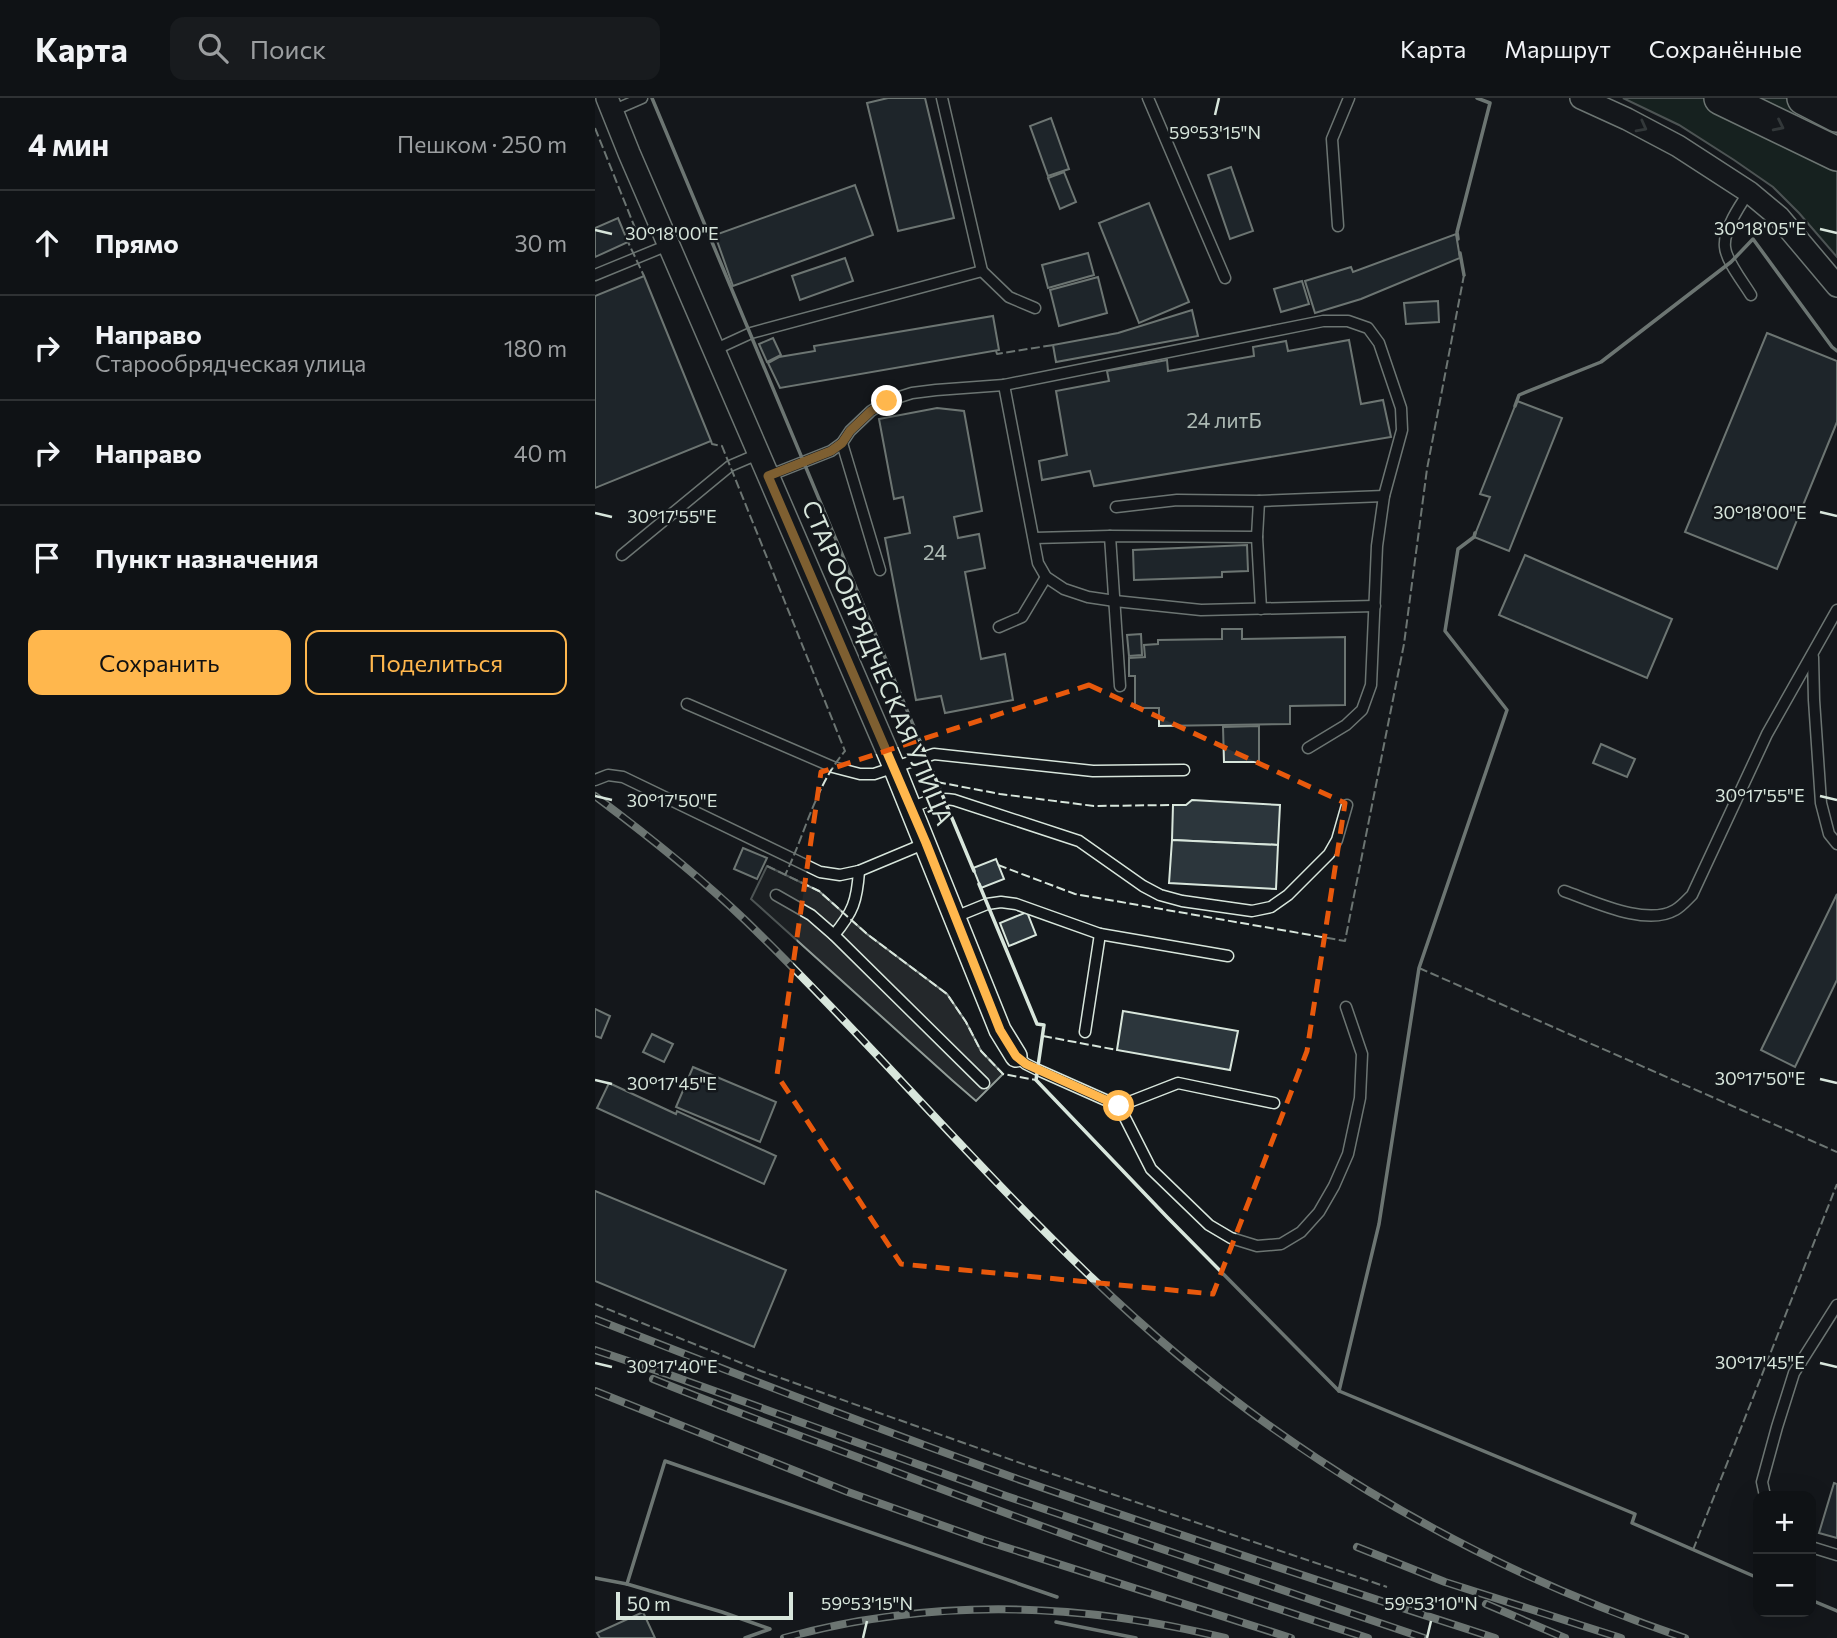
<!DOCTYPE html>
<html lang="ru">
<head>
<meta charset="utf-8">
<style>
	body { margin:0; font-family:Commissioner,sans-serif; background:#181b1e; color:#f1f3f6 }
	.controls { position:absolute; right:21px; bottom:21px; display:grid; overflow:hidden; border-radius:14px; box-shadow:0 7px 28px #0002 }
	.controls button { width:63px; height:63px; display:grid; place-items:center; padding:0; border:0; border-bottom:2px solid #2f3234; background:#0f1215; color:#f1f3f6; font:35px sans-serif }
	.scale { position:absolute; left:21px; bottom:18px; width:177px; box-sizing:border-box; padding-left:7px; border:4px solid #d8e6dc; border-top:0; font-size:19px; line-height:24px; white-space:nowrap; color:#d8e6dc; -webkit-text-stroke:5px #14181c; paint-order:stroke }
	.stop { position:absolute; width:21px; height:21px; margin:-16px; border:5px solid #ffb74d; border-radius:50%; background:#fff }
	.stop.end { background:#ffb74d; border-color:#fff; box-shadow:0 2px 7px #0008 }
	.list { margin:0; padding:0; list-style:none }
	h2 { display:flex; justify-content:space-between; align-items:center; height:91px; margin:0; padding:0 28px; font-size:30px }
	h2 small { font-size:23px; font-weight:400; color:#9b9ea0 }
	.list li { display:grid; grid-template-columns:46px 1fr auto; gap:21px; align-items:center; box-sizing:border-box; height:105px; padding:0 28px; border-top:2px solid #2f3234 }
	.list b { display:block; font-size:26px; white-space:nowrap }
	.list p { margin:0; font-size:23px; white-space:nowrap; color:#9b9ea0 }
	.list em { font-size:23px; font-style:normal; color:#9b9ea0 }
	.actions { display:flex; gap:14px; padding:21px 28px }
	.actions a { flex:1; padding:16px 0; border:2px solid #ffb74d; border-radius:14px; text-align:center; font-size:24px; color:#ffb74d }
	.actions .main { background:#ffb74d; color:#111 }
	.icon { flex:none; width:38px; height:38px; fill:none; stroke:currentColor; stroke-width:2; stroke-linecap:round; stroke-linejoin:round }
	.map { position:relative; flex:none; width:1242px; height:1540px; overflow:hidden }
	header { display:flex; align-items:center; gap:42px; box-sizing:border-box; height:98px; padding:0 35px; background:#0f1215; border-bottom:2px solid #2f3234 }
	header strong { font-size:33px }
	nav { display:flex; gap:38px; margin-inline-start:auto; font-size:24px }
	.search { width:490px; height:63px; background:#181b1e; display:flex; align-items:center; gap:18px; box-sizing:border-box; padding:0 24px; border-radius:14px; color:#9b9ea0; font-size:26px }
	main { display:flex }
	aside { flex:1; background:#0f1215 }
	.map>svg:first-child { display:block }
</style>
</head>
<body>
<header>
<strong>Карта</strong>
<div class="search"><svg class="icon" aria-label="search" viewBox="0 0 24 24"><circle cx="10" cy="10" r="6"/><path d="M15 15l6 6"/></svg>Поиск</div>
<nav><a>Карта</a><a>Маршрут</a><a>Сохранённые</a></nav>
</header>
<main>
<aside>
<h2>4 мин<small>Пешком · 250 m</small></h2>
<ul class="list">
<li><svg class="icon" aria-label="ahead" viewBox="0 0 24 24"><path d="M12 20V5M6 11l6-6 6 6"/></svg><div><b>Прямо</b></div><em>30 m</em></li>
<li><svg class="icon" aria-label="right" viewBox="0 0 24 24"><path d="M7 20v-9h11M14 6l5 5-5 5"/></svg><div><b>Направо</b><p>Старообрядческая улица</p></div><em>180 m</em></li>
<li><svg class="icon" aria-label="right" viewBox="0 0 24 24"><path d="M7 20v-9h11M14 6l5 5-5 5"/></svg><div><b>Направо</b></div><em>40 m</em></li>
<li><svg class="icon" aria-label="arrive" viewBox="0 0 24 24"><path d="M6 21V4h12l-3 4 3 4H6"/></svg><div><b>Пункт назначения</b></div></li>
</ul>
<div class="actions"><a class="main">Сохранить</a><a>Поделиться</a></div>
</aside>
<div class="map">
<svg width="1242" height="1540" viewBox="0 0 1242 1540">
	<rect width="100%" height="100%" fill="#14181c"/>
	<polygon fill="#1a2d24" stroke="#939e99" stroke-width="2" points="1028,0 1242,0 1242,159 1204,115 1178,89 1139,62 1084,27"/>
	<polygon fill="#24282b" stroke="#939e99" stroke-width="2" points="172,768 224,793 272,836 352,896 371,924 386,953 408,976 381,1003 358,983 156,801"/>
	<g fill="#2c363c" stroke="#d8e6dc" stroke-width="2">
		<polygon points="293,0 330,0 359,120 303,133 272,5"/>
		<polygon points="456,20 474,71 453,78 435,28"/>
		<polygon points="636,69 658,133 635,141 613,77"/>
		<polygon points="469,74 481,104 465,111 453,80"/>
		<polygon points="260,87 278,137 138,188 120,137"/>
		<polygon points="554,105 594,204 544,225 504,125"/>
		<polygon points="23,120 33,144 0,159 0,130"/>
		<polygon points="861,136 865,160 766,201 720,215 710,183 756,169 758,174"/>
		<polygon points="493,155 499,177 453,190 447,167"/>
		<polygon points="250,160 258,183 205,202 197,178"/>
		<polygon points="49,178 116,343 0,390 0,198"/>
		<polygon points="503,179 512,215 464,228 455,192"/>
		<polygon points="707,183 714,206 686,214 679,191"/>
		<polygon points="843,203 844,224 811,226 809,205"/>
		<polygon points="597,212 603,238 461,264 458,247 523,235"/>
		<polygon points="398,218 404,252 185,290 173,265 184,259 220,253 219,248"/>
		<polygon points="1172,235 1242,263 1242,324 1182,471 1090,434"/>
		<polygon points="178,240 186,257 172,264 164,246"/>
		<polygon points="754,242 766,306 788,302 796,339 499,388 495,373 447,382 444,363 472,357 461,293 514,283 512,273 572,262 573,273 659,258 658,249 691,243 693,253"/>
		<polygon points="922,303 967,320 914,453 879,439 895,399 885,396"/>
		<polygon points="342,310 369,313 387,413 359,419 363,440 384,436 390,470 370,474 386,561 410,556 418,602 350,615 346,598 321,602 290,440 315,435 308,399 299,401 284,321"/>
		<polygon points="652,447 653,473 627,474 627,479 539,482 538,452"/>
		<polygon points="930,457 1077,521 1052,580 904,517"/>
		<polygon points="627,531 647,531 647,541 750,539 750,607 695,608 695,626 564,628 564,610 540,610 540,578 534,578 534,560 550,559 549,547 563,546 563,542 627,541"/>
		<polygon points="546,536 547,557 534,558 532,537"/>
		<polygon points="664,628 664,664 629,664 628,629"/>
		<polygon points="1006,646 1040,661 1032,679 998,665"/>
		<polygon points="597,702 685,707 683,747 577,742 578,707 591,707"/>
		<polygon points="577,742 683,747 681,791 574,785"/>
		<polygon points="148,750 172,760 162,781 139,771"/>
		<polygon points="401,761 409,781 386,790 378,770"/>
		<polygon points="1242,796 1242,882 1200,969 1166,952"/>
		<polygon points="432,814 441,837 414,848 405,825"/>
		<polygon points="0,911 15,918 6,940 0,938"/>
		<polygon points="528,913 643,933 635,972 522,952"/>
		<polygon points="57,936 78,946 69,964 48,954"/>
		<polygon points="98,969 181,1004 165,1044 81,1009"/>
		<polygon points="14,985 81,1016 82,1013 181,1058 169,1086 2,1010"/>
		<polygon points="0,1093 191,1172 159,1249 0,1183"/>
		<polygon points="1239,1385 1242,1386 1242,1440 1224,1435"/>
		<polygon points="48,1514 60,1540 5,1540 2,1535"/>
	</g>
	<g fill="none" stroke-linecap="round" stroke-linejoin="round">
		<g stroke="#d8e6dc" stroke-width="13">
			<g id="service">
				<polyline points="553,0 630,180"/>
				<polyline points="17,13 47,0"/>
				<path d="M1154 94C1145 107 1128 132 1130 149 1131 163 1149 185 1156 197"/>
				<polyline points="743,128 737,41 754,0"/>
				<polyline points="387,173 414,199 440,210"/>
				<polyline points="0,177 73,147"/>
				<polyline points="119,252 156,235 387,173 347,0"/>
				<polyline points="409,287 443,465 451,479 469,491 493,499 520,503 606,512 780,508"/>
				<polyline points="247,345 285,472"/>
				<polyline points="173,378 236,353 247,345 255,333 276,313 292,303 317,295 341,292 409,287 728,223 753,223 773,230 784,245 806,310 807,332 789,398 782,448 776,587 767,612 751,627 713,650"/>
				<polyline points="664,403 662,439 666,511"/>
				<polyline points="521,409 582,402 664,403 789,398"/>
				<polyline points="515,438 525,588"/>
				<polyline points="439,440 515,438 662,439"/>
				<polyline points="27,457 135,368 163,356"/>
				<polyline points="404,529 427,519 451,479"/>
				<polyline points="1218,559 1219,602 1226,705 1234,736 1242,746"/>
				<polyline points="92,606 238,669 265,676 279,676 339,656 498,673 589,672"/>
				<polyline points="0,682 13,677 28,679 225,774 245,777 264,773 331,745"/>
				<path d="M316 710C331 703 342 699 359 702L484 743 548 788 565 797 587 803 657 813 676 809 693 797 734 756 742 742 752 707"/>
				<path d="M969 793C998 803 1051 829 1080 812 1086 809 1092 802 1097 797L1172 636 1242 512"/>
				<polyline points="181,797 216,817 239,837 389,985"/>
				<polyline points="360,819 392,806 406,804 421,806 505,836 633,858"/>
				<path d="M239 837C258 814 262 803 264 773"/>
				<polyline points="490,934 505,836"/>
				<polyline points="421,958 431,966 443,972 524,1008"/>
				<polyline points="679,1005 583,985 524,1008 556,1071 614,1127 636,1140 662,1148 686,1146 706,1134 724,1114 739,1088 753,1056 765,1000 767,956 751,909"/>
				<polyline points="1170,1398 1167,1384 1182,1329 1199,1275 1242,1207"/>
				<polyline points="1216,1449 1242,1457"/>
			</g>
		</g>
		<g stroke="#d8e6dc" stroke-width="24">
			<g id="minor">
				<polyline points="12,0 34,55 299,669 405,932 421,958"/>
				<polyline points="986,0 1032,21 1083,48 1154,94 1184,119 1242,188"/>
			</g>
		</g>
		<g stroke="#d8e6dc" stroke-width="36">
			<g id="primary">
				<polyline points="1126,0 1242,56"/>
				<polyline points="1209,0 1242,17"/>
			</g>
		</g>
		<use href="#service" stroke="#14181c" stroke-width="10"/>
		<use href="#minor" stroke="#14181c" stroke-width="21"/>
		<use href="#primary" stroke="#14181c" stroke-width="33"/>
		<g stroke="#d8e6dc" stroke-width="8">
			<g id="rail">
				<path d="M0 698C52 737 104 778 151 823 270 938 377 1065 497 1180 666 1343 867 1465 1090 1540"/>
				<path d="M0 1221C138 1275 277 1329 417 1379 577 1435 739 1488 900 1540"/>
				<polyline points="0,1252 75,1277 411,1398 829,1540"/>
				<path d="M58 1281C137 1313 217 1342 296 1372 454 1432 612 1489 773 1540"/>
				<polyline points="0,1293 253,1394 391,1443 696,1540"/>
				<polyline points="762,1449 850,1484 1026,1540"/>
				<polyline points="891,1506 970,1540"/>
				<path d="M189 1540C334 1500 484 1504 630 1540"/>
			</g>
		</g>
		<use href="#rail" stroke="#14181c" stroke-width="5" stroke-dasharray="16" stroke-linecap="butt"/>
		<g stroke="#d8e6dc" stroke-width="2" stroke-dasharray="9 3.5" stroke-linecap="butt">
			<polyline points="0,30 44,140 33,144 49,178"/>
			<polyline points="401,253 402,256 458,247"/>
			<path d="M116 343 117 346 127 348 250 653C220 688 210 737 190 777"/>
			<polyline points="342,684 405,696 499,708 578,707"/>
			<polyline points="403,767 480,796 750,843 809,546 832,371 869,177"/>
			<polyline points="172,768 224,793 272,836 352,896 371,924 386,953 408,976 441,982"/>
			<polyline points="824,870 1242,1054"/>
			<polyline points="448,938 522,952"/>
			<polyline points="0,1206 166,1273 431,1367 792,1489"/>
			<polyline points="1098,1452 1242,1086"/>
		</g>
		<g stroke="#d8e6dc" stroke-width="3.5">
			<polyline points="57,0 379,773"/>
			<polyline points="863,141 862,134 895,5 882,0"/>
			<polyline points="865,155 869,177"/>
			<polyline points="920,308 924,297 1006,264 1136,164 1158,141 1237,249 1242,253"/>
			<polyline points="384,786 442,926 449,927 441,982 572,1119 744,1293 1040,1416 1037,1425 1163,1480"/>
			<polyline points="744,1293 784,1126 824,870 912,612 850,533 863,451 879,439 880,435"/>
			<polyline points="0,1480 32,1486"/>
			<polyline points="1216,1502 1242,1513"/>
			<polyline points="461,1524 541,1540"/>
			<polyline points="150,1540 175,1531 127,1514 32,1486 70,1363 462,1499"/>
		</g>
	</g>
	<defs><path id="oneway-chevron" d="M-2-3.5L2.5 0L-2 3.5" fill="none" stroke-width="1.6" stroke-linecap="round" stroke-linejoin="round" transform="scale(1.75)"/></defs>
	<g stroke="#59605f">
		<use href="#oneway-chevron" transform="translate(1184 28) rotate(26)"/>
		<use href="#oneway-chevron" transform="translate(1047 29) rotate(28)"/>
	</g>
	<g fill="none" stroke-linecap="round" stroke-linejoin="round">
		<polyline stroke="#ffb74d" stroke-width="9" points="292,303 276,313 255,333 247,345 236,353 173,378 331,745 405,932 421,958 431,966 524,1008"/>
	</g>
	<path d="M0 0H1242V1540H0ZM494 587 750 705 712 953 618 1196 306 1166 182 977 226 674Z" fill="#14181c" fill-opacity=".55" fill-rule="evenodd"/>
	<path fill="none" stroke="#e8590c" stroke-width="5" stroke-dasharray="14 9" stroke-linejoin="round" d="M494 587 750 705 712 953 618 1196 306 1166 182 977 226 674Z"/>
	<path fill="none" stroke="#d8e6dc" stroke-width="2.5" d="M620 17 624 0M1225 131 1242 135M0 132 17 136M1225 414 1242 418M0 415 17 419M0 698 17 702M1225 698 1242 702M1225 981 1242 985M0 982 17 986M0 1265 17 1269M1225 1265 1242 1269M268 1540 272 1523M832 1540 836 1523"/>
	<g text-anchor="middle" stroke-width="5" stroke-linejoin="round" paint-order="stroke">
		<g font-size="21" fill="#adbab4">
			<text x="629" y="330">24 литБ</text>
			<text x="340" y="462">24</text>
		</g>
		<g font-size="24" fill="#d8e6dc" stroke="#14181c">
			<text transform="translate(282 565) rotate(67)" y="8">СТАРООБРЯДЧЕСКАЯ УЛИЦА</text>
		</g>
	</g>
	<g font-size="18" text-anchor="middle" fill="#d8e6dc" stroke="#14181c" stroke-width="5" stroke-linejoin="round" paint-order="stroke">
		<text x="620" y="41">59°53'15"N</text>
		<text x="1165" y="137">30°18'05"E</text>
		<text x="77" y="142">30°18'00"E</text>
		<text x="1165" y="421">30°18'00"E</text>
		<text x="77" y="425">30°17'55"E</text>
		<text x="1165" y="704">30°17'55"E</text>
		<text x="77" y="709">30°17'50"E</text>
		<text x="1165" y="987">30°17'50"E</text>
		<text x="77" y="992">30°17'45"E</text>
		<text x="1165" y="1271">30°17'45"E</text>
		<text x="77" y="1275">30°17'40"E</text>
		<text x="272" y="1512">59°53'15"N</text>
		<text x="836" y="1512">59°53'10"N</text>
	</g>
</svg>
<div class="controls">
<button>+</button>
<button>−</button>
</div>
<div class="scale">50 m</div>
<div class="stop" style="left:524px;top:1008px"></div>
<div class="stop end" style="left:292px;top:303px"></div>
</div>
</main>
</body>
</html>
